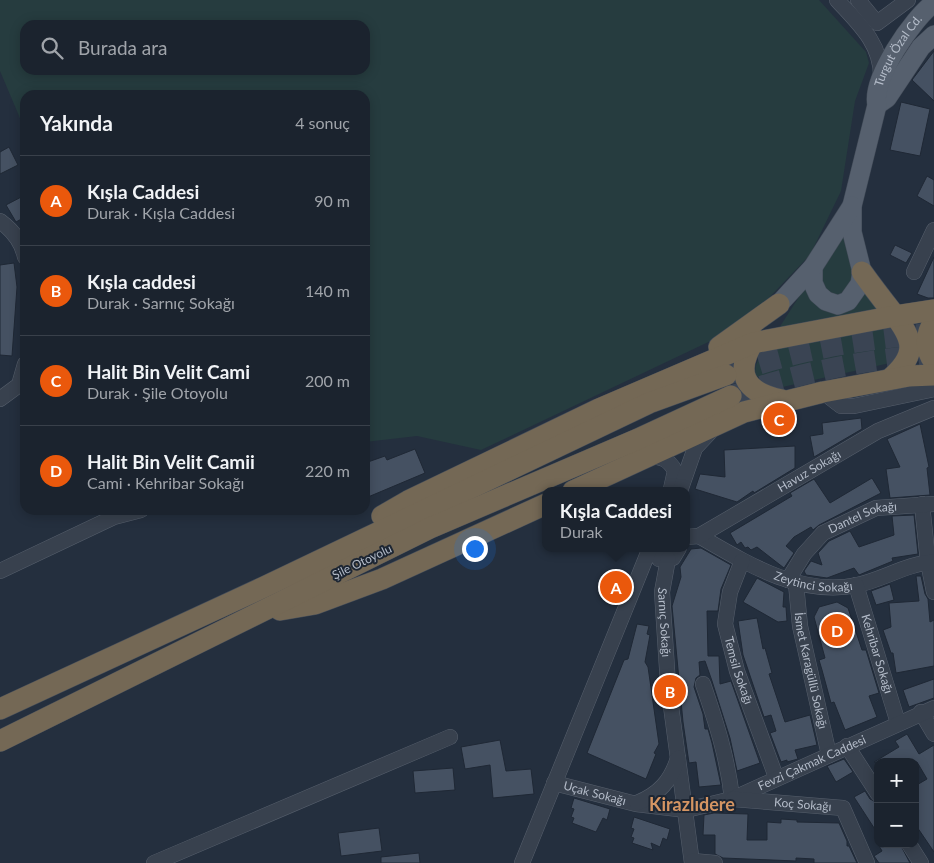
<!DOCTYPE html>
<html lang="tr">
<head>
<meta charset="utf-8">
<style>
	body { margin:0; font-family:Lato,sans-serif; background:#242b36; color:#f1f3f6 }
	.controls { position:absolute; right:15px; bottom:15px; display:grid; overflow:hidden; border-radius:10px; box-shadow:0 2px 12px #0003 }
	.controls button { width:45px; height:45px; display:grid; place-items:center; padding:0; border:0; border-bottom:1px solid #39404a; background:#1b232e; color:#f1f3f6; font:25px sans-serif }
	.you { position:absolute; left:474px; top:548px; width:18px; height:18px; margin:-12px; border:4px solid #fff; border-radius:50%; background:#1a73e8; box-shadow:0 0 0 8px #1a73e833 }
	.badge { display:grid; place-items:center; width:32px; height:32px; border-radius:50%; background:#ea580c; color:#fff; font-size:16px; font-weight:700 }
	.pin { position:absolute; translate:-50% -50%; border:2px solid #fff; box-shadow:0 1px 5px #0006 }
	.popup { position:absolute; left:542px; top:487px; width:148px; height:65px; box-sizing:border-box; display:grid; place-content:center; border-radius:10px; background:#1b232e; filter:drop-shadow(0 1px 4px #0005); font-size:16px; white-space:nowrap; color:#a0a4aa }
	.popup b { font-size:19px; color:#f1f3f6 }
	.popup::after { content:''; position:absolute; left:50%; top:100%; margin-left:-10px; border:10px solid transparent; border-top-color:#1b232e }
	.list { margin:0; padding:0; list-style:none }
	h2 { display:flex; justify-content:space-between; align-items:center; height:65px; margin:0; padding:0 20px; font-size:21px }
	h2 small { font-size:16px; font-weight:400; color:#a0a4aa }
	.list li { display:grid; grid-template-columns:32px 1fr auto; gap:15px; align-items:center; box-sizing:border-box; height:90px; padding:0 20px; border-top:1px solid #39404a }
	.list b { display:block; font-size:19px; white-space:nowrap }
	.list p { margin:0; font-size:16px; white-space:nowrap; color:#a0a4aa }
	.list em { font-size:16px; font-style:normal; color:#a0a4aa }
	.icon { flex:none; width:28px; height:28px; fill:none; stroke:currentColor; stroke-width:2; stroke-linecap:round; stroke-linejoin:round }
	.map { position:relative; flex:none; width:934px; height:863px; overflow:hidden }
	.search { position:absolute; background:#1b232e; box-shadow:0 2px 12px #0003; left:20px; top:20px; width:350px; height:55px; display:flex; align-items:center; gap:12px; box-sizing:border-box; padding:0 18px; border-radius:15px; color:#a0a4aa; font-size:19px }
	.panel { position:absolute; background:#1b232e; box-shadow:0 2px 12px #0003; left:20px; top:90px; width:350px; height:425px; border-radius:15px }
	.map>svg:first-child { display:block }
</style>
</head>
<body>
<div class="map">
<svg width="934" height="863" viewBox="0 0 934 863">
	<rect width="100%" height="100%" fill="#242f3e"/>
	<g fill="#263c3f" fill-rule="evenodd">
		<path d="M0 0H819L866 52 869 63 855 101 841 191 810 255 742 326 481 450 417 436 365 442V95H25V130L0 71ZM25 25H365V70H25Z"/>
		<polygon points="843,231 855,280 839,297 830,294 822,286 822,269"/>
		<polygon points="806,286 818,306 866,288 883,309 779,328"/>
		<path d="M888 321 896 328 901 353 890 363 778 388 764 383 755 374C755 363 759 357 767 349Z"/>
	</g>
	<g fill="#455162" stroke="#1f2835">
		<polygon points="934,51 934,101 912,80"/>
		<polygon points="901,102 930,109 920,156 890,150"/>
		<polygon points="9,147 18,165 0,174 0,152"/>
		<polygon points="927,176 934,180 934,206 917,196"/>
		<polygon points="25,195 25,217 16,222 6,205"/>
		<polygon points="895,245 912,253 906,263 890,255"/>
		<polygon points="934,257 934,298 928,298 917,294"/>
		<polygon points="14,263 17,287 12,356 0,355 0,265"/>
		<polygon points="861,418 862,429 814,457 810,436 823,434 822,423"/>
		<polygon points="920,424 929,467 927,468 930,495 890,498 886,469 900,467 887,439"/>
		<polygon points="795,446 795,468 754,493 753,491 737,502 695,489 700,474 725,477 724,450"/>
		<polygon points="415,449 425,473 368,497 365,487 365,463 385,456 387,460"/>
		<polygon points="872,478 881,493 819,525 813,530 811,527 794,537 786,546 794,553 784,568 757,547 751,550 748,547 745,548 741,542 737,545 730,533 792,496 790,493 814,479 830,503"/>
		<polygon points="914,515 918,554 892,558 893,561 859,575 854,568 827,578 806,575 804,571 811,561 822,565 818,553 829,541 850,531 859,547 894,535 892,516"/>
		<polygon points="701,548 731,565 721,589 718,611 707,611 708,656 719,656 720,684 731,681 760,763 737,771 730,738 712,681 705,661 699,662 700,675 696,678 694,687 703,714 705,729 708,729 712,743 721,785 699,787 696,762 689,763 683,722 672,606 681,577 680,567 691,549"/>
		<polygon points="916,576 921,576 925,594 928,599 930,622 934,620 934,666 896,673 893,653 891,653 883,630 891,627 889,603 919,601"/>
		<polygon points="757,578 784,592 783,607 786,607 787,621 778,622 743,602"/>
		<polygon points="890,584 894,600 876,605 871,591"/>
		<polygon points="837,602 848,608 862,650 866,650 879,693 869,696 877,717 845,730 834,702 831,703 822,670 819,660 825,658 814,617 819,607"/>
		<polygon points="757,618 763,649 765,648 772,673 769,674 785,722 810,715 817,745 795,750 798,759 787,762 787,760 781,762 770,733 776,731 771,715 764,717 743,655 738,621"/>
		<polygon points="637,624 649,626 647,634 650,635 645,662 648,667 659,744 654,753 656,754 646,779 587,753 624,660 628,659"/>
		<polygon points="934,679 934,698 909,707 903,690"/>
		<polygon points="907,734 919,754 934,745 934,852 915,824 915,786 927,779 917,762 874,762 899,747 895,741"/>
		<polygon points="500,740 506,771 531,769 534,794 493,798 490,765 465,769 461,747"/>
		<polygon points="844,759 853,772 836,782 827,766"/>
		<polygon points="453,768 455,790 415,793 413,771"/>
		<polygon points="865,791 870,799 878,803 878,834 854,797"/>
		<polygon points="574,798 610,809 607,820 603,818 596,832 572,823 574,818 571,817 574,809 571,808"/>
		<polygon points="714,813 748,814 747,840 767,840 767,822 781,823 781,819 797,820 797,822 839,823 847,841 847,846 849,846 857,863 814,863 814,859 796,858 796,861 723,858 715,854 715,835 703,835 704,815"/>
		<polygon points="634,817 670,829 667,840 663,838 660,847 651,843 653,850 632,843 634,838 631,837 634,829 631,828"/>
		<polygon points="379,828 382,851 341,856 338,833"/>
		<polygon points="878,844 900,844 910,863 879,863 874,856 882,851"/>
		<polygon points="419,853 420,863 381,863 381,857"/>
	</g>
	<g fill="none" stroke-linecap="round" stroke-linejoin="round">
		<g stroke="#3a4453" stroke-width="21" stroke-dasharray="21 11" stroke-linecap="butt">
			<path d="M729 374C793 351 856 340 924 334"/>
			<path d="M731 396C796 374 856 361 924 355"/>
		</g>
		<g stroke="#565f6c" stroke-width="16">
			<g id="minor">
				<path d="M837 0C858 23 881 43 881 76"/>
				<polyline points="858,0 877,23 908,0"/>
				<path d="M0 221C12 230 22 242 25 257"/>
				<polyline points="914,272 934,230"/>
				<polyline points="823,392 841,406 854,406 934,389"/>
				<polyline points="0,399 19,385 25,364"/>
				<path d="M648 455C661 457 669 459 675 471L671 489"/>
				<polyline points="680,491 695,448 711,431"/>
				<polyline points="922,504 928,562 934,592"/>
				<path id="s1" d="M699 536C746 563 800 597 857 585 882 580 908 563 934 562"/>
				<path id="s2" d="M686 537 699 536 878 431 934 408"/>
				<polyline points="659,559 673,558 679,548"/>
				<path id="s3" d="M668 559 662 592 668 684 692 863"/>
				<path id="s4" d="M742 561 730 592 725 624 737 671 776 777"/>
				<polyline points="0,571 114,517 141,510"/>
				<path id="s5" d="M788 580 804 554 823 533 876 508 934 504"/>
				<path id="s6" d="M796 584 800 626 829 755"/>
				<path id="s7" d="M856 585 898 723"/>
				<path d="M703 684C716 722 728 759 732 799"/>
				<polyline points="921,712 934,734"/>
				<polyline points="847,746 878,794"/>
				<path id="s8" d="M554 783 636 804 686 810 732 799 934 708"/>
				<path id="s9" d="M733 799 843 808 867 863"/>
				<path d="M637 803C659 794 671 781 678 758"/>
				<polyline points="909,844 921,863"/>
				<polyline points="693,861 715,863"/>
				<polyline points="154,863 450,737"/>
				<polyline points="522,863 650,548"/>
			</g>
		</g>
		<g stroke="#414a57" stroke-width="20">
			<g id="major">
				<polyline points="877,105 887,98 921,47 934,35"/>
				<path id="s10" d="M813 267V283L818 294 826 301 838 305 848 301 860 284 862 272 852 232V206L877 105C871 79 913 18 934 3"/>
				<polyline points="779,304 813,267 852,206"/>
			</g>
		</g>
		<g stroke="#434c59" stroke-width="22">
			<g id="highway">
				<path d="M862 272C872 286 882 299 893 313 914 340 918 354 890 379"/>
				<path d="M934 322C925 334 925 350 934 362"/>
				<path d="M755 339C734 372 743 392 782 400"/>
				<polyline points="719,347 779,304"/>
				<polyline points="573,491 744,412 823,392 909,376 934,375"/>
				<polyline points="382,516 408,501 599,409 753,343 895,316 934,310"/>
				<polyline points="280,610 315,604 382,579 546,504"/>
				<polyline points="0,709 264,587 649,403 726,375"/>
				<polyline points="0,741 430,528 638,439 731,396"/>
			</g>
		</g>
		<use href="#minor" stroke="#38414e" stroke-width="15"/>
		<use href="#major" stroke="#56606e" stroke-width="19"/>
		<use href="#highway" stroke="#746855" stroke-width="21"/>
	</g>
	<g text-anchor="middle" stroke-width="4" stroke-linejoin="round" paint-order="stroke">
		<g font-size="12" fill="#b4bcc9" stroke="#1d2633">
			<text dy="4" stroke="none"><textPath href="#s10" startOffset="326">Turgut Özal Cd.</textPath></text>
			<text dy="4" stroke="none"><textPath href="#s2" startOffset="141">Havuz Sokağı</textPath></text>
			<text dy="4" stroke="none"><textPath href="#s5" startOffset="102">Dantel Sokağı</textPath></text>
			<text transform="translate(362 562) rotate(-26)" y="4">Şile Otoyolu</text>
			<text dy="4" stroke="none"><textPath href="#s1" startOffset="125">Zeytinci Sokağı</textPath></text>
			<text dy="4" stroke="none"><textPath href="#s3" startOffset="64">Sarnıç Sokağı</textPath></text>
			<text dy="4" stroke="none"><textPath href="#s7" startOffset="72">Kehribar Sokağı</textPath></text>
			<text dy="4" stroke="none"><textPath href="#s6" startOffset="88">İsmet Karagüllü Sokağı</textPath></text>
			<text dy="4" stroke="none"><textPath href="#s4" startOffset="114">Temsil Sokağı</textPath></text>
			<text dy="4" stroke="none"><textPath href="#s8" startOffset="270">Fevzi Çakmak Caddesi</textPath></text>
			<text dy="4" stroke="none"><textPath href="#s8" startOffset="42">Uçak Sokağı</textPath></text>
			<text dy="4" stroke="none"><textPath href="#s9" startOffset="70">Koç Sokağı</textPath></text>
		</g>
		<g font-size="18" font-weight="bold" fill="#d59563" stroke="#1d2633">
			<text x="692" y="811">Kirazlıdere</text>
		</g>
	</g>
</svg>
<div class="controls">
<button>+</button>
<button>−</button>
</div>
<div class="you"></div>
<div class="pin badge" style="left:616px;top:587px">A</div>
<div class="popup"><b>Kışla Caddesi</b>Durak</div>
<div class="pin badge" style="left:670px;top:691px">B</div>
<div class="pin badge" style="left:779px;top:419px">C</div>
<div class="pin badge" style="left:837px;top:630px">D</div>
<div class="search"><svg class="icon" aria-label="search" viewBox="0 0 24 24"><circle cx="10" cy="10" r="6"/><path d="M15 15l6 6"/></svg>Burada ara</div>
<section class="panel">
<h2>Yakında<small>4 sonuç</small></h2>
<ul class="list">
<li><span class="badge">A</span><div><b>Kışla Caddesi</b><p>Durak · Kışla Caddesi</p></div><em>90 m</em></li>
<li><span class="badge">B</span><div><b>Kışla caddesi</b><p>Durak · Sarnıç Sokağı</p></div><em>140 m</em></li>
<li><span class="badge">C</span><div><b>Halit Bin Velit Cami</b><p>Durak · Şile Otoyolu</p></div><em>200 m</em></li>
<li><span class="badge">D</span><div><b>Halit Bin Velit Camii</b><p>Cami · Kehribar Sokağı</p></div><em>220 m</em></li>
</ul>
</section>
</div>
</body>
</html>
